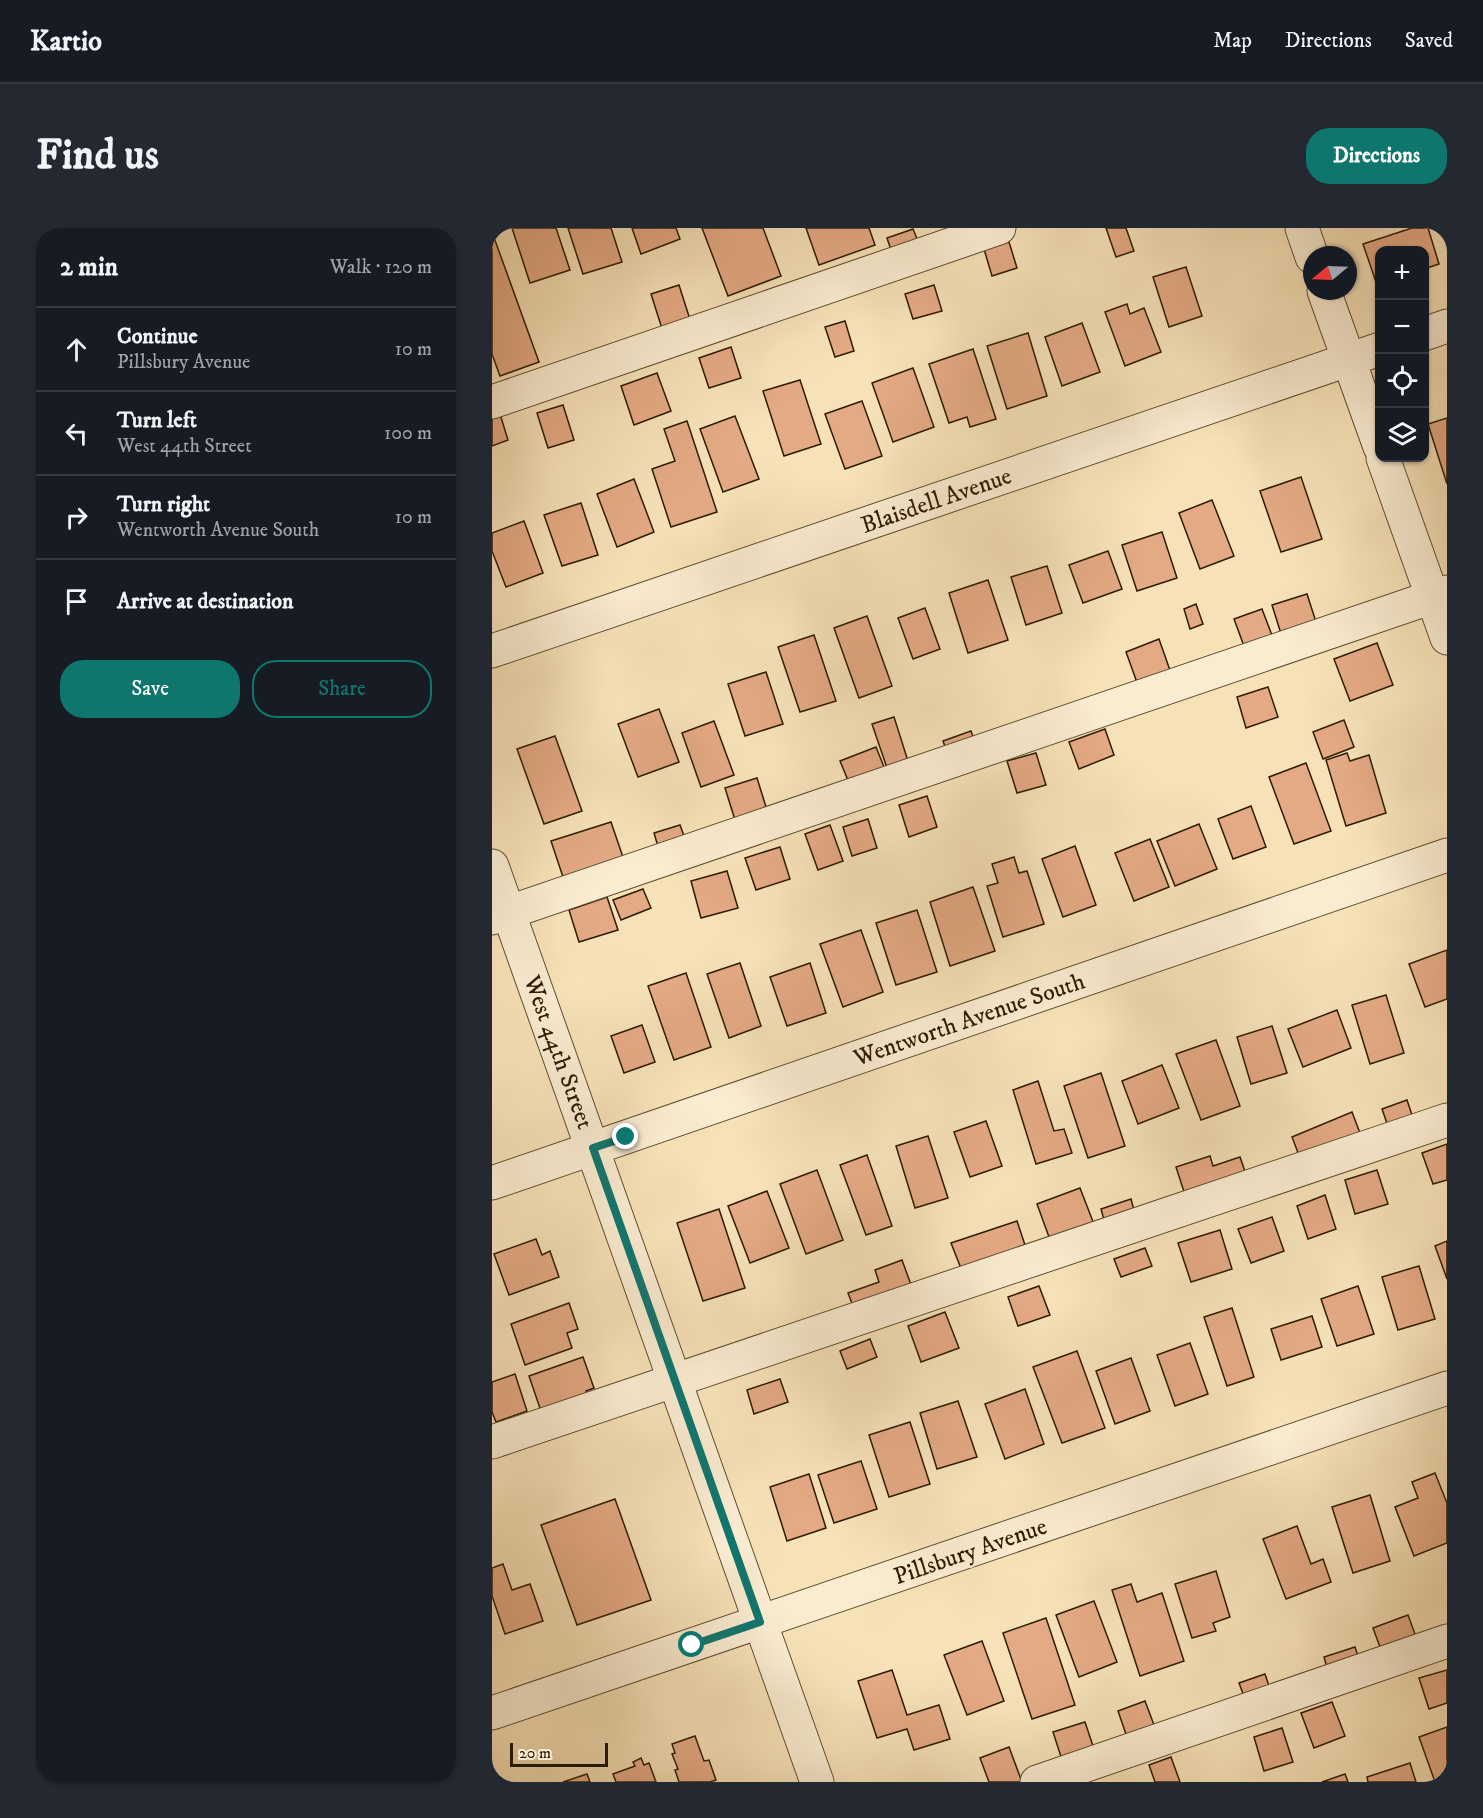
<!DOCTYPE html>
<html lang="en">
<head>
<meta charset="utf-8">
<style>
	body { margin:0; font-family:"IM FELL DW Pica",serif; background:#242831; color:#f1f3f6 }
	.controls { position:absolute; right:18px; top:18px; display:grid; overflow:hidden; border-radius:12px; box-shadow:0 2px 4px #0004 }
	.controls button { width:54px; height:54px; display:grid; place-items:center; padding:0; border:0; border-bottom:2px solid #363941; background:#171b24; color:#f1f3f6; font:30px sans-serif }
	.compass { position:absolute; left:811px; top:18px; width:54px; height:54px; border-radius:50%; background:#171b24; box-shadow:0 2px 4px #0004; rotate:251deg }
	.scale { position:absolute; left:18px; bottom:15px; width:98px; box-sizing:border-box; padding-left:6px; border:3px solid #2e1b03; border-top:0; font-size:16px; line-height:21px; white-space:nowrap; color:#2e1b03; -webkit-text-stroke:4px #faecd1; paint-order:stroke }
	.stop { position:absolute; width:18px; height:18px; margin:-14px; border:4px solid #0f766e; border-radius:50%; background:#fff }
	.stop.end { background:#0f766e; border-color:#fff; box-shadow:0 2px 6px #0008 }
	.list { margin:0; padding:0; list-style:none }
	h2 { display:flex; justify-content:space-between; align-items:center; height:78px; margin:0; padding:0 24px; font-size:26px }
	h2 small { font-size:20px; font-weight:400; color:#9ea1a6 }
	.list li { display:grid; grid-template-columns:39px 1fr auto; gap:18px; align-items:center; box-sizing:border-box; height:84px; padding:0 24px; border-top:2px solid #363941 }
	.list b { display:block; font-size:22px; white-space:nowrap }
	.list p { margin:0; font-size:20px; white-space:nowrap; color:#9ea1a6 }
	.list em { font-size:20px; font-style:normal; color:#9ea1a6 }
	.actions { display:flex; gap:12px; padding:18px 24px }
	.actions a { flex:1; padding:14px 0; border:2px solid #0f766e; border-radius:24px; text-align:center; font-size:21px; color:#0f766e }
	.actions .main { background:#0f766e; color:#fff }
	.icon { flex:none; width:33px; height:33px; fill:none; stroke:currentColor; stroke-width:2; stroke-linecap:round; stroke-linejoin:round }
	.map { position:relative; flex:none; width:955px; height:1554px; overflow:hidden; border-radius:24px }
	header { display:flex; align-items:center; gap:36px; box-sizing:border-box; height:84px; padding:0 30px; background:#171b24; border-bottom:2px solid #363941 }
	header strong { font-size:28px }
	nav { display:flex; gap:33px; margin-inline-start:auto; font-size:21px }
	.intro { display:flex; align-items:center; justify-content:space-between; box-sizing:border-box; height:144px; padding:0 36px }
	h1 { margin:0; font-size:42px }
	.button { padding:15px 27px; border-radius:24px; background:#0f766e; color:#fff; font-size:21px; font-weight:700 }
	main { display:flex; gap:36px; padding:0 36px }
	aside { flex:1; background:#171b24; border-radius:24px; box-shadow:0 2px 4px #0004 }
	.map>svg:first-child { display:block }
</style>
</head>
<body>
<header>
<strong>Kartio</strong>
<nav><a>Map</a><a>Directions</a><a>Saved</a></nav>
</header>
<div class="intro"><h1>Find us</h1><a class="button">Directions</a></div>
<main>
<aside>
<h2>2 min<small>Walk · 120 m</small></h2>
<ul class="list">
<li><svg class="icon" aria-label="ahead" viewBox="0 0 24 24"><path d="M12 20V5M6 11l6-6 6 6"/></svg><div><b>Continue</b><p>Pillsbury Avenue</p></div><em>10 m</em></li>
<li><svg class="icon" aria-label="left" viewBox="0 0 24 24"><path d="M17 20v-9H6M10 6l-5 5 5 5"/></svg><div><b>Turn left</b><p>West 44th Street</p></div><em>100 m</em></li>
<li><svg class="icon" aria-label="right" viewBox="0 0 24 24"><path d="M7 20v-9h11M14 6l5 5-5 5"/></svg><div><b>Turn right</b><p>Wentworth Avenue South</p></div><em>10 m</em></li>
<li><svg class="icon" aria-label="arrive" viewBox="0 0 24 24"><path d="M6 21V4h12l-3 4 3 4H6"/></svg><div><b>Arrive at destination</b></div></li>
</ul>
<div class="actions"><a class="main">Save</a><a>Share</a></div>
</aside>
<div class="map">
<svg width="955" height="1554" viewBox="0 0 955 1554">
	<rect width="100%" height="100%" fill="#f7e2b8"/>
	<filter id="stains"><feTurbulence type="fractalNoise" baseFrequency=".00333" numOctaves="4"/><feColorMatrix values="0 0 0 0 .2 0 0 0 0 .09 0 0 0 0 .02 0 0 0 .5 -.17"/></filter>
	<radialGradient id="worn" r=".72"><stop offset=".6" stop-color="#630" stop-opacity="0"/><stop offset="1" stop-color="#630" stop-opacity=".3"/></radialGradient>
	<g fill="#e4aa85" stroke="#2e1b03" stroke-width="1.5">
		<polygon points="20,0 64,0 78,42 38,55"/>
		<polygon points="76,0 119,0 130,34 91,46"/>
		<polygon points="140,0 184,0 188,11 149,26"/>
		<polygon points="210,0 271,0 289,48 236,68"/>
		<polygon points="314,0 377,0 383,17 327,37"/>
		<polygon points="614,0 634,0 642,23 624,29"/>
		<polygon points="920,0 936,0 947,36 932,41 932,22 888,22 888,56 885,57 871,16"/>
		<polygon points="421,1 428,18 401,28 395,10"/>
		<polygon points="0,4 47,134 8,148 0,126"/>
		<polygon points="517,14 525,40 500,48 492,21"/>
		<polygon points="694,39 710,88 677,99 661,49"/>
		<polygon points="187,57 201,101 173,110 159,66"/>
		<polygon points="442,57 450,83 421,91 413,66"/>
		<polygon points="635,76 638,86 652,80 669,124 633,138 613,84"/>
		<polygon points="353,93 362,123 343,129 333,99"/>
		<polygon points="590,95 608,144 570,158 553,109"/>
		<polygon points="536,105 555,168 515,181 495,118"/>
		<polygon points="239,119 249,150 217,160 207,130"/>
		<polygon points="481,121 504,191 478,199 475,189 457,195 437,136"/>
		<polygon points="421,140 442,199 401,214 380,155"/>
		<polygon points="165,145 179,183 142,197 129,158"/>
		<polygon points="308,152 329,216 292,228 271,163"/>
		<polygon points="370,173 390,228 353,241 333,186"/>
		<polygon points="71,177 82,212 56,220 45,185"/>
		<polygon points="8,186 16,212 0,218 0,189"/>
		<polygon points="243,188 267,251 231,264 208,201"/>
		<polygon points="955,190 955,256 936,196"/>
		<polygon points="195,193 225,284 179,299 160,241 183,233 172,201"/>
		<polygon points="809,249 830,311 789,324 768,263"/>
		<polygon points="142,251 162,304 125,319 105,266"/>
		<polygon points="720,272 742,328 708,341 687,285"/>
		<polygon points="89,275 106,327 70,338 52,287"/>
		<polygon points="32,293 51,345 14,359 0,323 0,305"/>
		<polygon points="670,304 685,350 645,363 630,317"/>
		<polygon points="616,323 630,361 591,375 577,337"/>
		<polygon points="555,338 570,385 534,397 519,349"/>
		<polygon points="496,352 516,412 476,425 457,365"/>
		<polygon points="815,366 825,397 790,409 780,377"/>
		<polygon points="704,376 711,396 698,401 692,381"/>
		<polygon points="433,380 448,421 421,431 406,390"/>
		<polygon points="770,381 784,418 756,429 742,391"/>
		<polygon points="375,388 400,458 367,470 342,400"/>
		<polygon points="322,407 344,473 308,484 286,419"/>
		<polygon points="667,411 680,448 647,460 634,424"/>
		<polygon points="885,415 901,457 858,473 842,431"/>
		<polygon points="274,444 291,496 253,508 236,456"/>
		<polygon points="776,459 786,489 754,500 745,469"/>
		<polygon points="167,481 187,534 146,549 126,496"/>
		<polygon points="402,489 416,533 395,540 380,496"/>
		<polygon points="852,492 862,519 831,531 821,504"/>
		<polygon points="222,493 242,547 209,559 190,505"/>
		<polygon points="613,501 622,527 587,541 577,514"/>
		<polygon points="479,503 485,520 457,530 451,513"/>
		<polygon points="63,508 90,583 52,596 25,521"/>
		<polygon points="384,519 396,549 360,562 348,533"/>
		<polygon points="544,525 554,557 525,565 515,533"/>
		<polygon points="855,525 858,533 877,527 894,585 854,598 834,532"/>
		<polygon points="814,535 839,603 802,616 777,549"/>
		<polygon points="265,550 275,582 243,592 233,560"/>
		<polygon points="435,568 445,599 417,609 407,577"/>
		<polygon points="759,578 774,619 741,631 726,591"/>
		<polygon points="376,591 385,620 360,628 351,599"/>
		<polygon points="119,594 134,638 74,658 59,613"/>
		<polygon points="707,596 725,641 683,658 665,613"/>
		<polygon points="188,597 195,616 168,625 162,605"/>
		<polygon points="338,597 351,633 326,642 313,606"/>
		<polygon points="658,611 677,659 642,673 623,625"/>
		<polygon points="583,618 604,677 571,689 550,631"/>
		<polygon points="288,619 298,651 264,662 253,630"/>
		<polygon points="522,629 527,645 535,643 552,696 511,709 495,658 506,655 500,636"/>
		<polygon points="235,643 246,680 209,690 199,653"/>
		<polygon points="481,659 503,723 458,738 438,674"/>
		<polygon points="151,661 159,680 129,692 121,672"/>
		<polygon points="115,669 126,702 87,714 77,682"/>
		<polygon points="425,682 445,744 404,757 384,695"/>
		<polygon points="369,702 391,764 351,779 328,716"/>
		<polygon points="955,722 955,771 933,779 917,736"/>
		<polygon points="248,735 269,798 237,810 215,746"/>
		<polygon points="318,735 334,785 295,798 278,749"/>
		<polygon points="194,745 219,819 182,832 156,758"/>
		<polygon points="894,767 912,825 878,836 860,777"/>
		<polygon points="845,782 859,820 811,839 796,801"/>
		<polygon points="150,797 163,834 132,845 119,808"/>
		<polygon points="780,798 795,845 759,856 745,809"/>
		<polygon points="724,812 748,878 709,892 684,826"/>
		<polygon points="670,837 687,880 646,896 630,853"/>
		<polygon points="609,845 633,918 596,930 572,858"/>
		<polygon points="546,853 562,903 572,901 580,925 544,936 521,862"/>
		<polygon points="915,872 923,896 898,904 890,881"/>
		<polygon points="860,884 871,913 811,938 800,909"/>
		<polygon points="494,893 510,938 478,949 462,904"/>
		<polygon points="436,908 456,970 423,980 404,918"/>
		<polygon points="955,916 955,952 941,956 930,925"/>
		<polygon points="375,927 400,998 374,1007 348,937"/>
		<polygon points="718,928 721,938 748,929 757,955 696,976 684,939"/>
		<polygon points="325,942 351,1012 314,1026 288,956"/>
		<polygon points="885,942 896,976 863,986 853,952"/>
		<polygon points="588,960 605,1004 561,1020 545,976"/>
		<polygon points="275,963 297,1020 258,1035 236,978"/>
		<polygon points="833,967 844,1001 816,1011 805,978"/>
		<polygon points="639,971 644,990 614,999 609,981"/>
		<polygon points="227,981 253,1060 211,1073 185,995"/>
		<polygon points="780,989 792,1023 759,1035 746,1001"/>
		<polygon points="525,993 537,1029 472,1048 459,1015"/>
		<polygon points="728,1002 740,1041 699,1054 686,1015"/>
		<polygon points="44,1011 50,1027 58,1023 67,1049 17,1067 2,1026"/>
		<polygon points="955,1013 955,1051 943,1018"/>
		<polygon points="653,1020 660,1038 629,1049 622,1031"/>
		<polygon points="410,1032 422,1065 364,1086 356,1065 387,1054 383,1042"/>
		<polygon points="927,1038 943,1091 906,1102 890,1049"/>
		<polygon points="547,1058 558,1087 526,1098 516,1069"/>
		<polygon points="866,1058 882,1106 845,1118 829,1071"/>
		<polygon points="77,1075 86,1101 75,1105 80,1120 33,1137 19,1096"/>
		<polygon points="740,1080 762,1149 735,1158 712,1089"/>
		<polygon points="453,1084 467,1120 429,1134 416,1098"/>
		<polygon points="820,1088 830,1119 789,1132 779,1101"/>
		<polygon points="378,1111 385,1129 355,1141 348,1123"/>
		<polygon points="698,1115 716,1166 683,1178 665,1127"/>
		<polygon points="585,1123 613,1200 570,1215 541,1139"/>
		<polygon points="91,1129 102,1160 94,1163 98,1172 51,1189 37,1148"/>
		<polygon points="639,1130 658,1183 623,1196 604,1143"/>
		<polygon points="23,1146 35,1183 4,1194 0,1184 0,1154"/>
		<polygon points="288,1151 296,1174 262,1186 255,1162"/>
		<polygon points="533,1161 552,1216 513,1231 493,1176"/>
		<polygon points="466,1173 485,1229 445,1241 428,1185"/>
		<polygon points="418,1194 438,1256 397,1269 377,1207"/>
		<polygon points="369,1233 385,1281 342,1295 326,1247"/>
		<polygon points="943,1245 955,1275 955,1315 922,1328 903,1279 926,1270 920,1254"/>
		<polygon points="317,1246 334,1300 295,1313 278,1259"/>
		<polygon points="878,1267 898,1333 861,1345 840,1279"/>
		<polygon points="123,1271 159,1372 85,1397 49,1297"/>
		<polygon points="805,1298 819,1336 831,1331 839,1354 794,1371 771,1311"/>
		<polygon points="11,1336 20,1362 38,1356 51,1393 13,1406 0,1368 0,1340"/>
		<polygon points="724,1343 738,1389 721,1395 724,1403 700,1410 683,1356"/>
		<polygon points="639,1356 645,1374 670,1365 692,1433 648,1448 620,1362"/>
		<polygon points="602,1373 625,1434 587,1449 564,1387"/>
		<polygon points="916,1387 927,1417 892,1430 881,1400"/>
		<polygon points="554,1390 583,1477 540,1491 511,1405"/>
		<polygon points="490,1413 512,1473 475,1487 452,1427"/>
		<polygon points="863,1419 870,1440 838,1450 832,1429"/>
		<polygon points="400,1442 415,1487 447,1477 458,1511 422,1522 415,1501 385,1510 366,1453"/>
		<polygon points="955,1442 955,1475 937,1481 927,1450"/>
		<polygon points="773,1446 779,1464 754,1474 747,1455"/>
		<polygon points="653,1473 665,1505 637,1515 626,1483"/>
		<polygon points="840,1474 853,1508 822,1520 809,1485"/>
		<polygon points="593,1494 604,1527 572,1538 561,1504"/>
		<polygon points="955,1499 955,1554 943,1554 927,1509"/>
		<polygon points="790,1500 801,1534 772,1543 762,1509"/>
		<polygon points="203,1508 212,1533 217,1532 224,1552 218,1554 187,1554 183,1542 186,1541 180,1526 183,1525 180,1516"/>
		<polygon points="517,1519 530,1554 497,1554 488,1530"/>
		<polygon points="679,1529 688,1554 663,1554 657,1537"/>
		<polygon points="149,1530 152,1537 157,1535 164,1554 124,1554 121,1546 143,1538 141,1534"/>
		<polygon points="918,1535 924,1554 876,1554 875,1549"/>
		<polygon points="95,1546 98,1554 71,1554"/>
		<polygon points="853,1546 856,1554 830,1554"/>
	</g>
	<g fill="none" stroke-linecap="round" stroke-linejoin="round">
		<g stroke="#604d30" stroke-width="35">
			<g id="minor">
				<polyline points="810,0 820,29"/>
				<polyline points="832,63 888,219"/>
				<polyline points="932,106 955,98"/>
				<polyline points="0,174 507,0"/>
				<polyline points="891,230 955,410"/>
				<polyline points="0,423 888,121"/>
				<polyline points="0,638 325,1554"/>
				<polyline points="0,690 955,364"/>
				<polyline points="0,955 955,627"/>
				<polyline points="0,1214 955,892"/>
				<polyline points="0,1485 955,1160"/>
				<polyline points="545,1554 955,1413"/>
			</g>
		</g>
		<use href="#minor" stroke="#faecd1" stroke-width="33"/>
	</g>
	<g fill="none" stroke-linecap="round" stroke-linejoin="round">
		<polyline stroke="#0f766e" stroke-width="8" points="134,909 101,920 268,1394 200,1417"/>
	</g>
	<g text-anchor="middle" stroke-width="4.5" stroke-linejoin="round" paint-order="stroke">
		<g font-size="24" fill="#2e1b03" stroke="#faecd1">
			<text transform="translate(444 272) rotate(-19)" y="8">Blaisdell Avenue</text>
			<text transform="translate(477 791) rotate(-19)" y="8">Wentworth Avenue South</text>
			<text transform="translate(67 824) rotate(70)" y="8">West 44th Street</text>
			<text transform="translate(478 1323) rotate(-19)" y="8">Pillsbury Avenue</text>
		</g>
	</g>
	<rect width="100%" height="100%" filter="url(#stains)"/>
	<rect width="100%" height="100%" fill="url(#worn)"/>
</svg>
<div class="controls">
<button>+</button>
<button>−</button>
<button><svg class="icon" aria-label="locate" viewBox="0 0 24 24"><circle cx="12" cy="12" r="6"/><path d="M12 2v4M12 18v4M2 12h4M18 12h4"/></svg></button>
<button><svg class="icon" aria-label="layers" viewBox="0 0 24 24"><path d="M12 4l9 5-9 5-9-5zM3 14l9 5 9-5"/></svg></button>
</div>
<svg class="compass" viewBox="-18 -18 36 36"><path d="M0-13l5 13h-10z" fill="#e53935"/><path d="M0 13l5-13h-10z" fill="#9ea1a6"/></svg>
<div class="scale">20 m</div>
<div class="stop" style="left:200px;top:1417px"></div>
<div class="stop end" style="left:134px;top:909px"></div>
</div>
</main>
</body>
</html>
